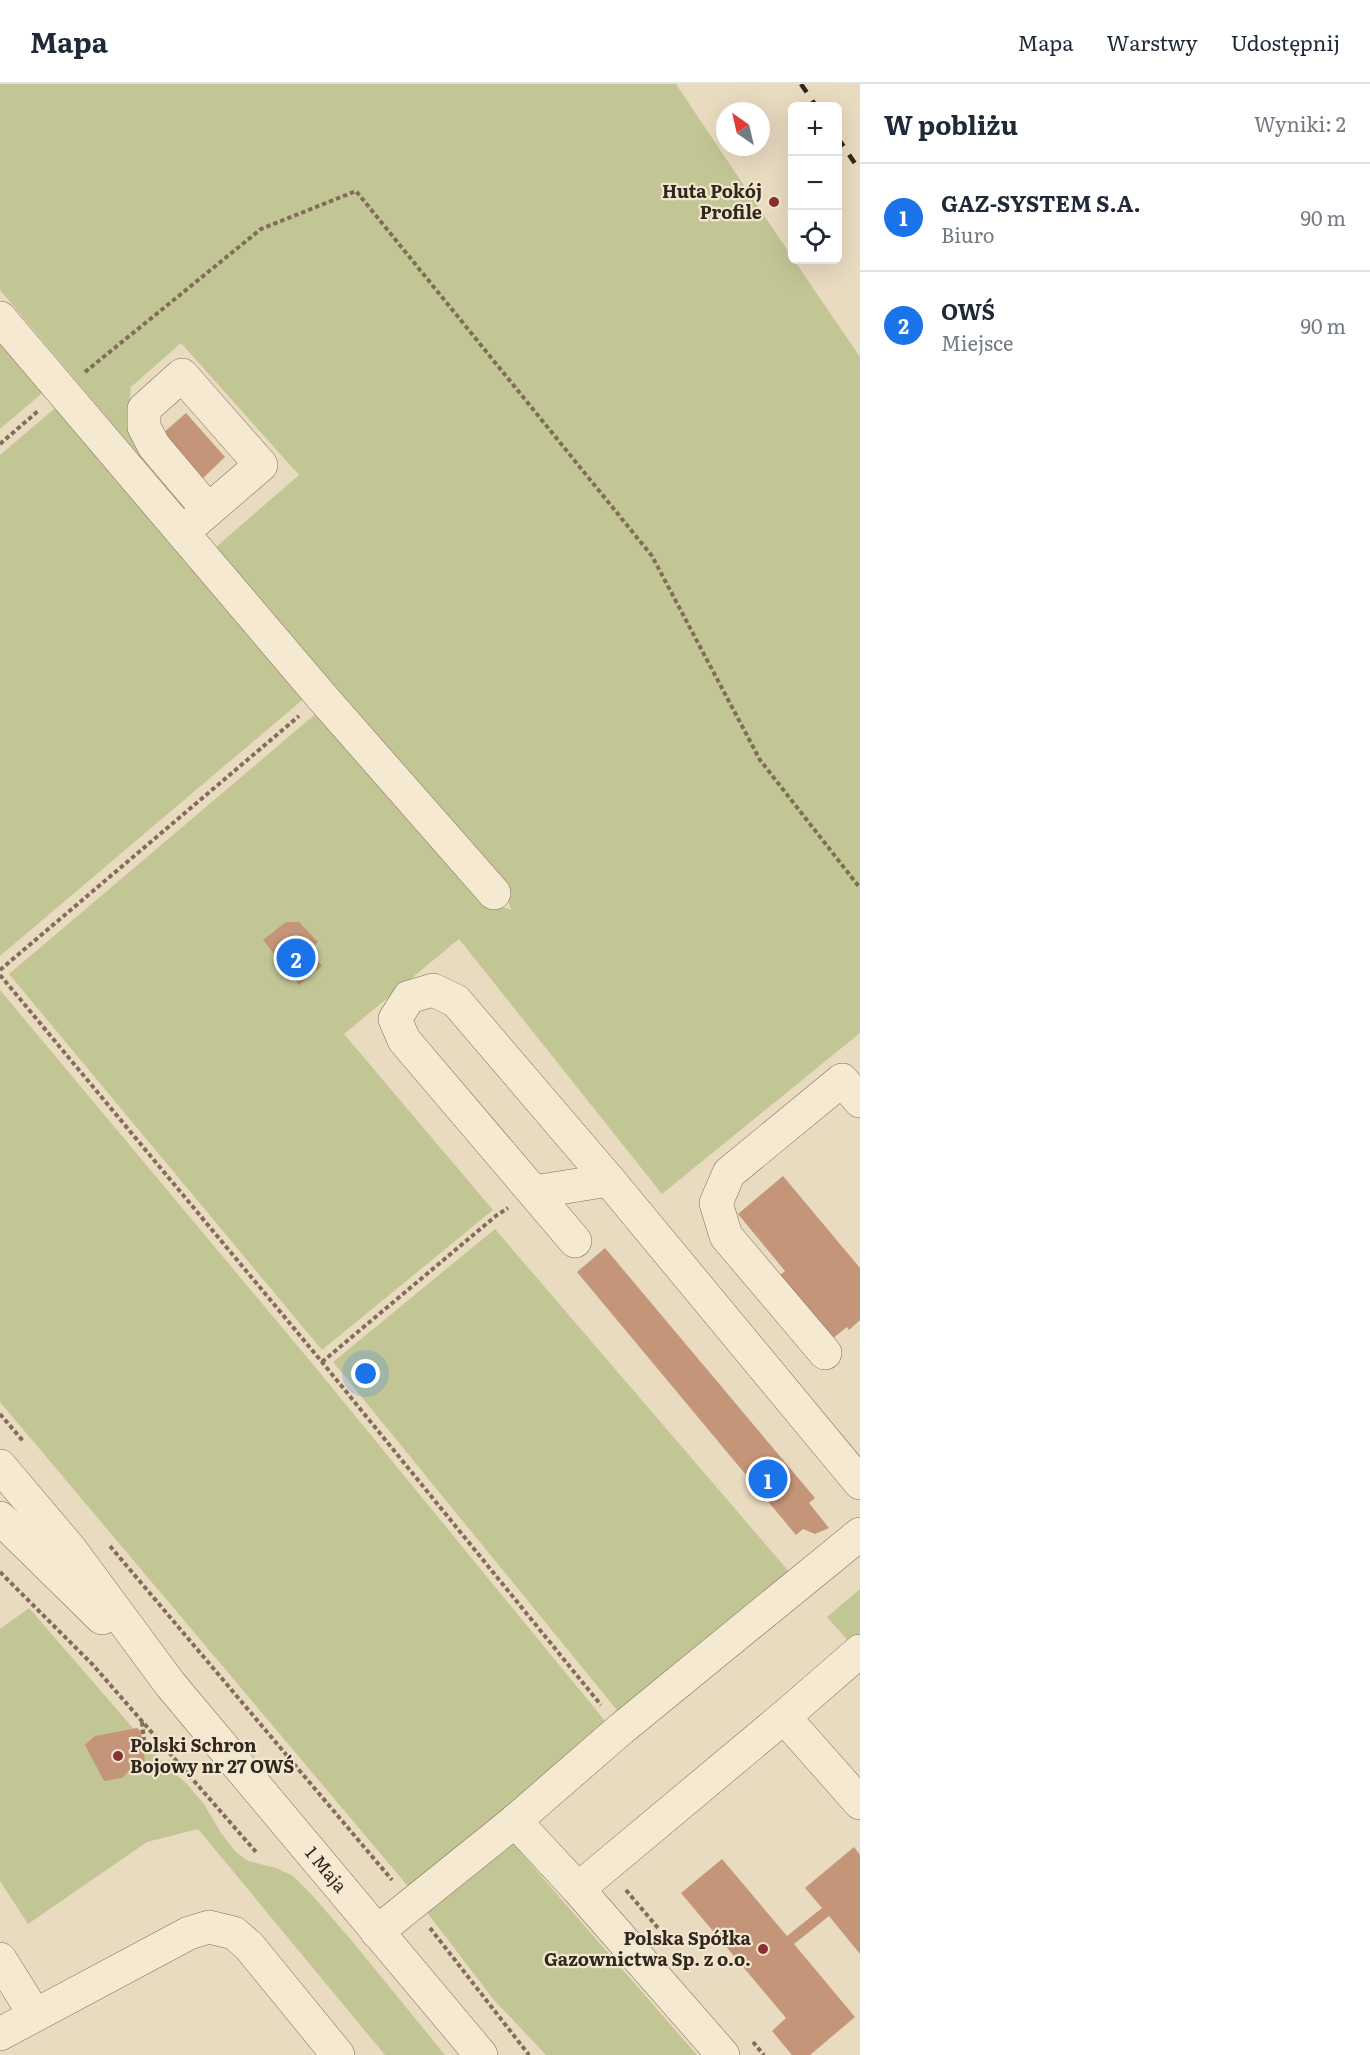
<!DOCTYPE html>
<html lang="pl">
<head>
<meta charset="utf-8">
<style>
	body { margin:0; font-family:Literata,serif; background:#f6f6f7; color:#1f2937 }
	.controls { position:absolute; right:18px; top:18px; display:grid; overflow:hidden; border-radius:9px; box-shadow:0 6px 24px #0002 }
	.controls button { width:54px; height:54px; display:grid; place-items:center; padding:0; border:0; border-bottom:2px solid #e0e1e3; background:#fff; color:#1f2937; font:30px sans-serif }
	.compass { position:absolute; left:716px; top:18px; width:54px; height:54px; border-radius:50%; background:#fff; box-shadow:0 6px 24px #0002; rotate:326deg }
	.you { position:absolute; left:366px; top:1290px; width:21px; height:21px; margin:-15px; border:4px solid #fff; border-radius:50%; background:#1a73e8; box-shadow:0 0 0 9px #1a73e833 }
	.badge { display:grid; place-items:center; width:39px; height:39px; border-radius:50%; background:#1a73e8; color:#fff; font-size:20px; font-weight:700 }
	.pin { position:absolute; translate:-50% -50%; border:3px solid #fff; box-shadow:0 2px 6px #0006 }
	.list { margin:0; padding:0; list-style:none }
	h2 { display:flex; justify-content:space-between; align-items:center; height:78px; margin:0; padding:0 24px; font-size:26px }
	h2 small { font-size:20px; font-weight:400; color:#747a83 }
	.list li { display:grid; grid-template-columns:39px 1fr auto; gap:18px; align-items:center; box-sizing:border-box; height:108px; padding:0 24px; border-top:2px solid #e0e1e3 }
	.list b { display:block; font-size:22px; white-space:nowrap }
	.list p { margin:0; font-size:20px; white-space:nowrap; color:#747a83 }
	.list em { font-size:20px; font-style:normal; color:#747a83 }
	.icon { flex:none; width:33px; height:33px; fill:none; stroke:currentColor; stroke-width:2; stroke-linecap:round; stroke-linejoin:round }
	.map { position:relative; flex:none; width:860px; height:1971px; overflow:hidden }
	header { display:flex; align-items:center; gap:36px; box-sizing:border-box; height:84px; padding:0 30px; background:#fff; border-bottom:2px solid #e0e1e3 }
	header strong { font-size:28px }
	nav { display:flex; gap:33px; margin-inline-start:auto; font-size:21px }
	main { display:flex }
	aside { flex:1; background:#fff }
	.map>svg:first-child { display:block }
</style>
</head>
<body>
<header>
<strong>Mapa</strong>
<nav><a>Mapa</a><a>Warstwy</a><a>Udostępnij</a></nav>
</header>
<main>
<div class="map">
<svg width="860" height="1971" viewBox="0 0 860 1971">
	<rect width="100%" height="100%" fill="#e9dbc0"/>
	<g fill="#c2c695">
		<polygon points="0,0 676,0 792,173 792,176 794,176 860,273 860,949 662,1110 459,855 344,950 493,1126 322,1266 9,890 319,627 481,815 511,826 505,805 215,464 299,391 181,259 131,303 129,322 135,360 147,381 0,206"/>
		<polygon points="0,249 48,304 0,345"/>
		<polygon points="60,320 307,612 0,872 0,371"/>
		<polygon points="0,906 316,1284 610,1643 412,1807 0,1318"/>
		<polygon points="495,1145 791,1490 621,1631 333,1278"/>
		<polygon points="860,1505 860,1570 827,1533"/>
		<polygon points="29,1524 165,1681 186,1699 204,1720 221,1749 236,1768 248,1777 276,1784 293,1792 312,1811 352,1857 445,1971 385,1971 198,1745 147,1758 28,1840 0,1797 0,1545"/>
		<polygon points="508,1754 697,1971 546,1971 494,1916 422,1822"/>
	</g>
	<g fill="#c49579">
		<polygon points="186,329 225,373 201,396 161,351"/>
		<polygon points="286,838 299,838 318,858 309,866 322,882 299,901 263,856"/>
		<polygon points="783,1092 860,1184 860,1236 849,1246 847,1243 832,1255 779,1192 785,1187 738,1130"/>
		<polygon points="605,1164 815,1414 809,1419 829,1444 815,1450 803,1445 796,1451 577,1188"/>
		<polygon points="137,1644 141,1647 145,1678 141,1683 130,1686 122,1694 104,1697 85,1661 95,1652"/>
		<polygon points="854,1763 860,1771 860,1870 829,1832 794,1860 855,1933 810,1971 792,1971 772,1947 786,1934 681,1809 722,1775 787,1852 822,1824 805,1804"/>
	</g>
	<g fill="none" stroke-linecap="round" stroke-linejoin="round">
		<g stroke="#816d5a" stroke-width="34">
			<g id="minor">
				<polyline points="0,234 322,613 494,809"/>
				<polyline points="183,448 261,381 182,291 144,325 144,343 154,362 208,426"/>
				<polyline points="534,1108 609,1096"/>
				<polyline points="575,1157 404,956 395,935 409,913 433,906 456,917 609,1096 860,1399"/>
				<polyline points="825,1269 726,1152 716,1119 729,1089 842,996 860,1017"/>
				<path id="s1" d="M0 1382 71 1466 170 1600 481 1971"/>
				<polyline points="0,1434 102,1534"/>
				<polyline points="784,1633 860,1567"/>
				<polyline points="515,1737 578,1805 784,1633 860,1719"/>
				<polyline points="578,1805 723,1971"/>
				<polyline points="377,1848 515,1737 621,1645 860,1450"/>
				<polyline points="0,1875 35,1931"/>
				<polyline points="0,1950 189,1849 209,1843 234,1849 249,1862 338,1971"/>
			</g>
		</g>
		<g stroke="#816d5a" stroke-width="4" stroke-dasharray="4.5 3" stroke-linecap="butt">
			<polyline points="85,288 261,145 356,107 652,472 760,676 860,804"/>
			<polyline points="0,360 38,327"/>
			<polyline points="0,886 299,632"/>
			<polyline points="0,891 322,1278 601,1621"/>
			<polyline points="322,1278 497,1131 508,1124"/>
			<polyline points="0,1330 23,1357"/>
			<polyline points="110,1462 392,1796"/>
			<polyline points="0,1488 93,1581 256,1768"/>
			<polyline points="142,1638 145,1665 144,1666"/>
			<polyline points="626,1806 658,1844"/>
			<polyline points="430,1844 529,1971"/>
			<polyline points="753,1958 764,1971"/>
		</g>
		<use href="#minor" stroke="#f5e9d2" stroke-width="33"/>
		<g stroke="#32261d" stroke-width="4.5" stroke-dasharray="10 10" stroke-linecap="butt">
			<polyline points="801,0 816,22"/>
			<polyline points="838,54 860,87"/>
		</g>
	</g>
	<g fill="#8a2f34" stroke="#f1e6cf" stroke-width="2">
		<circle cx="774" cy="118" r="6"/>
		<circle cx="118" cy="1672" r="6"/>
		<circle cx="763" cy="1865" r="6"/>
	</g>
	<g text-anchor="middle" stroke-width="4.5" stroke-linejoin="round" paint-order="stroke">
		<g font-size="18" font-weight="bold" fill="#32261d" stroke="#f1e6cf" text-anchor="end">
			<text x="762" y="114">Huta Pokój<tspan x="762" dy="21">Profile</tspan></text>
			<text x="130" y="1668" text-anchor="start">Polski Schron<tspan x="130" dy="21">Bojowy nr 27 OWŚ</tspan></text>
			<text x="751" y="1861">Polska Spółka<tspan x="751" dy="21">Gazownictwa Sp. z o.o.</tspan></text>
		</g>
		<g font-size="18" fill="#32261d" stroke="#f1e6cf">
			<text dy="6" stroke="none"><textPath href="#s1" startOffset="519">1 Maja</textPath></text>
		</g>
	</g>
</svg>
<div class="controls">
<button>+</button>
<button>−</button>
<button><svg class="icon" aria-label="locate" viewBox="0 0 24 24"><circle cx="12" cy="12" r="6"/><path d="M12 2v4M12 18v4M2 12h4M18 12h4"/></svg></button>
</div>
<svg class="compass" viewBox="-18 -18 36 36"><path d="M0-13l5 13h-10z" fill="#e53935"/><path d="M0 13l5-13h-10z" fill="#747a83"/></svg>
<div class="you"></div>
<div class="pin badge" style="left:768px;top:1395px">1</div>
<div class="pin badge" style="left:296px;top:874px">2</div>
</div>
<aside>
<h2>W pobliżu<small>Wyniki: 2</small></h2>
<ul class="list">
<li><span class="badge">1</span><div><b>GAZ-SYSTEM S.A.</b><p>Biuro</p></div><em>90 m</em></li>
<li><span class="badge">2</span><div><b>OWŚ</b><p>Miejsce</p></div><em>90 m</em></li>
</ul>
</aside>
</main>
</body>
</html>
